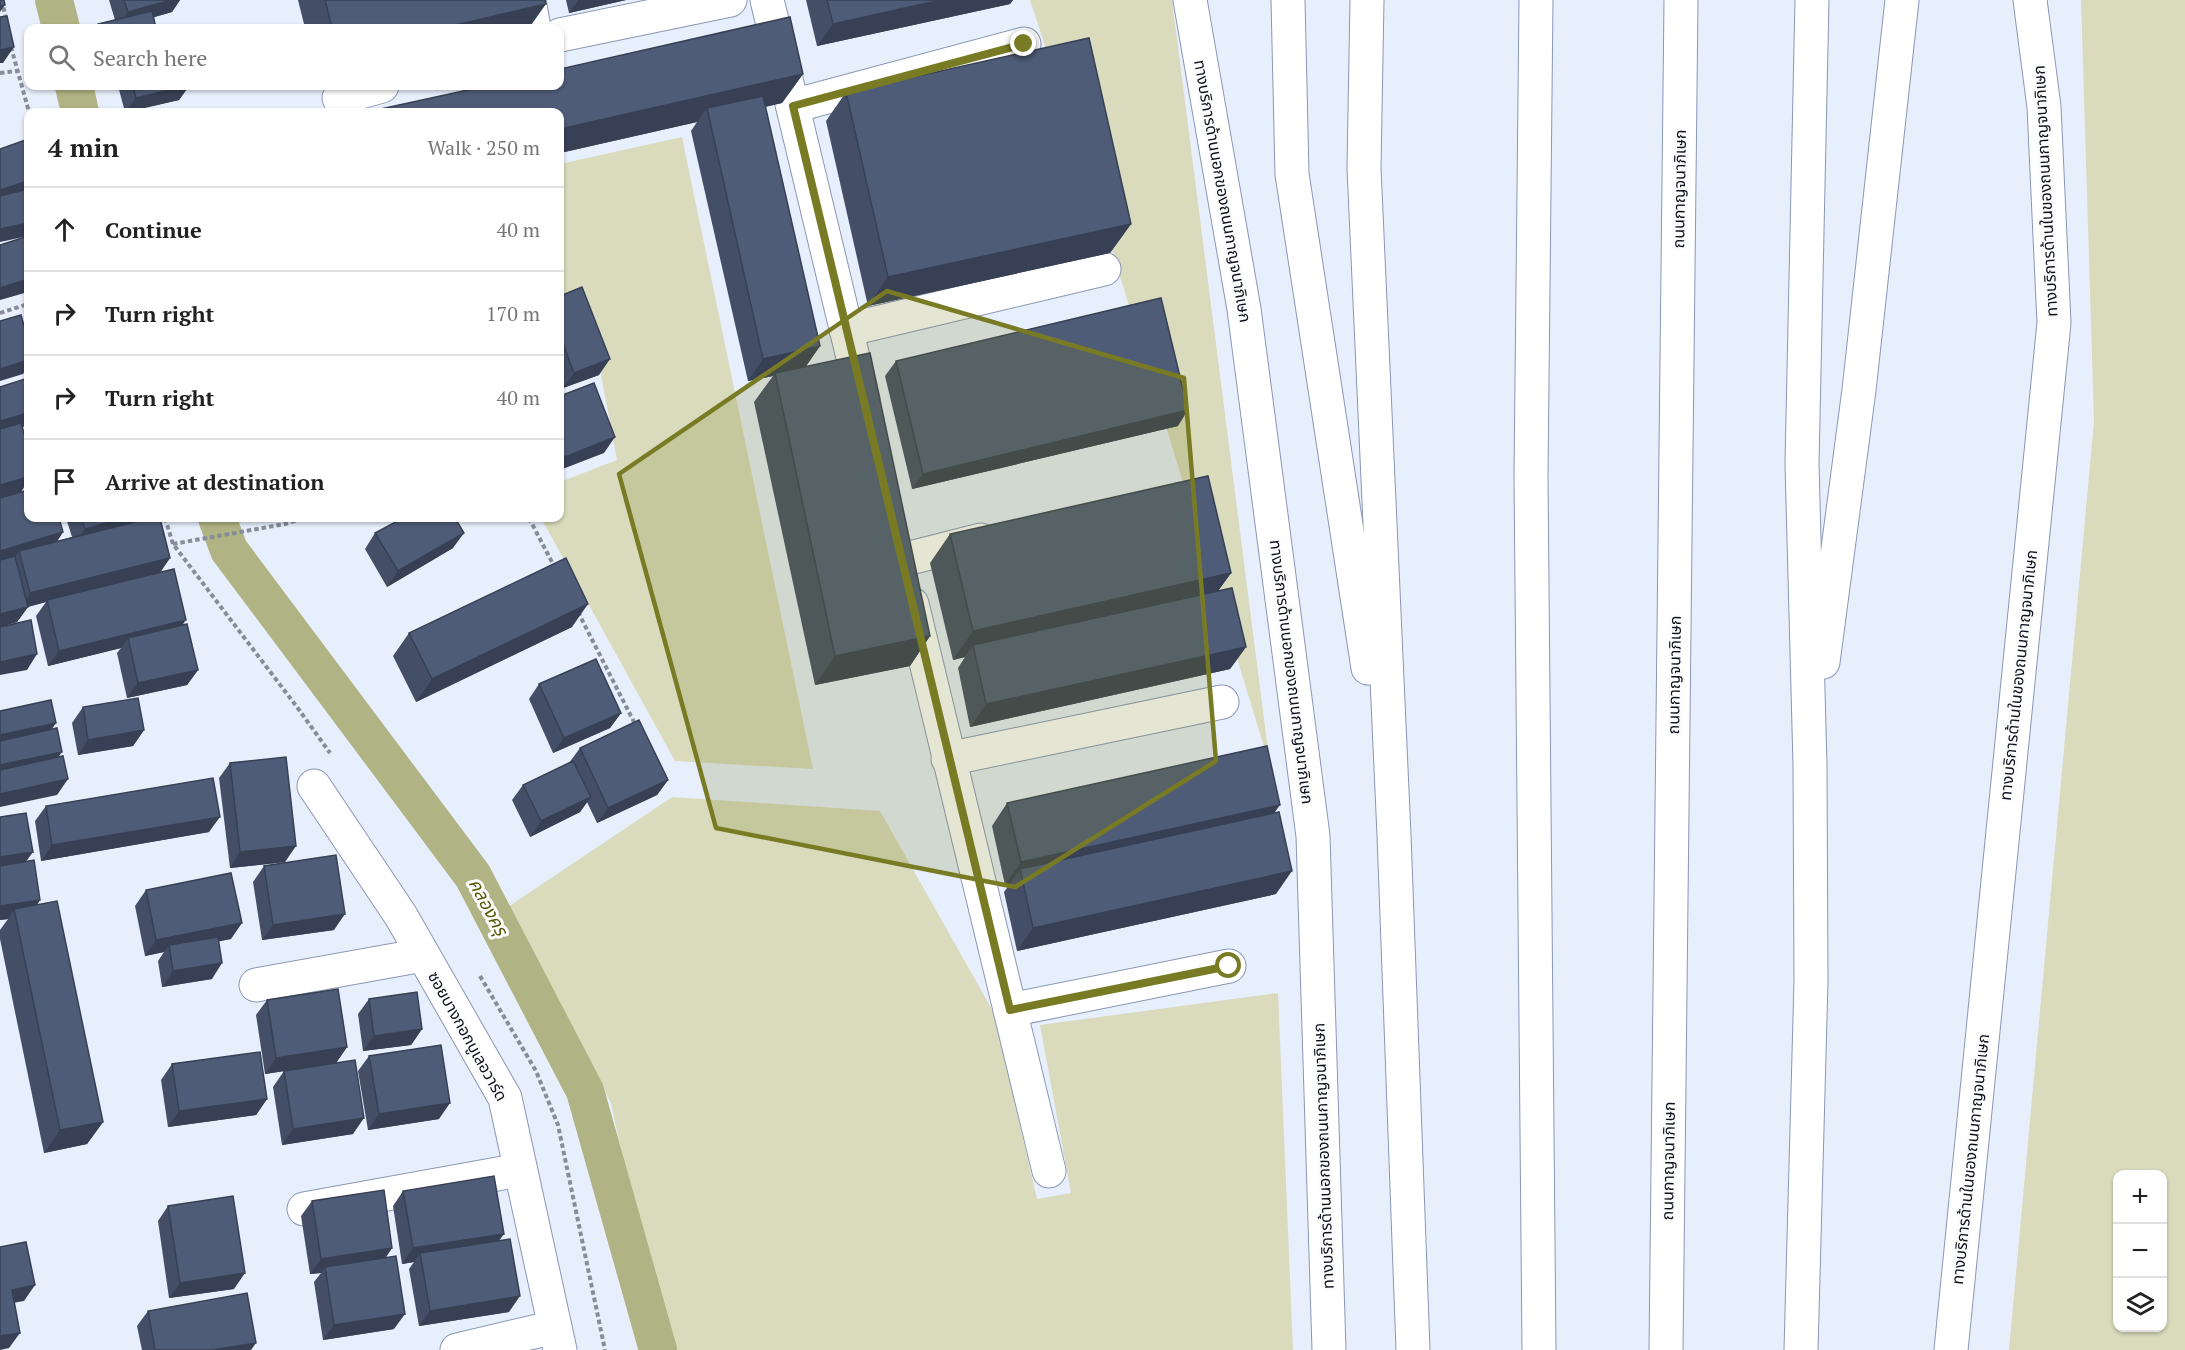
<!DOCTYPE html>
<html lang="en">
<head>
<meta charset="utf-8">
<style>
	body { margin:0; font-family:"PT Serif","Noto Sans Thai",serif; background:#f6f6f6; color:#222 }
	.controls { position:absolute; right:18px; bottom:18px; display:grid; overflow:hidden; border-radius:12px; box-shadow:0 2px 4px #0004 }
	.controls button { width:54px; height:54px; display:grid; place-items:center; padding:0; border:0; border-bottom:2px solid #e0e0e0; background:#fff; color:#222; font:30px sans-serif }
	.stop { position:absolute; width:18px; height:18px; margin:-14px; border:4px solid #797b24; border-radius:50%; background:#fff }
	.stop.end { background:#797b24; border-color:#fff; box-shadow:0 2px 6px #0008 }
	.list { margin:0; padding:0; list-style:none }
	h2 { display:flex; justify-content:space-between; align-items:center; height:78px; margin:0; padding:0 24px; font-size:26px }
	h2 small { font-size:20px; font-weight:400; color:#767676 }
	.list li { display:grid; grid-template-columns:39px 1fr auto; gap:18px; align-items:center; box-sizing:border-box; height:84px; padding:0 24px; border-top:2px solid #e0e0e0 }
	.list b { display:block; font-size:22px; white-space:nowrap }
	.list em { font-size:20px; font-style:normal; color:#767676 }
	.icon { flex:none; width:33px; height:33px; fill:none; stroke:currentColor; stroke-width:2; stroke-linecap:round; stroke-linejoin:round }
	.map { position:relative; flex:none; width:2185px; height:1350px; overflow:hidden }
	.search { position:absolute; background:#fff; box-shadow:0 2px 4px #0004; left:24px; top:24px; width:540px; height:66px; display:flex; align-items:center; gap:15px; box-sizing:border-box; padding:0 21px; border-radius:12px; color:#767676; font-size:22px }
	.panel { position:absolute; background:#fff; box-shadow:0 2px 4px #0004; left:24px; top:108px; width:540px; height:414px; border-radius:12px }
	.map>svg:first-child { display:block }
</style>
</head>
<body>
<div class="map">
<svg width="2185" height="1350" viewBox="0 0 2185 1350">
	<rect width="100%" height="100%" fill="#e8effc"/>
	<g fill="#d9dbbc" fill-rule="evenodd">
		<polygon points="1030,0 1172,0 1270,766 1107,234"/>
		<path d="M2081 0H2185V1350H2009L2094 421ZM2162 1174V1328H2118V1174Z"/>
		<polygon points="682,137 813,769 675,761 541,518 560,518 560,482 617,460 586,295 560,295 560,164"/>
		<polygon points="672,797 880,811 994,1013 1037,1199 1071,1193 1040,1025 1278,993 1293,1350 664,1350 611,1103 505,909"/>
	</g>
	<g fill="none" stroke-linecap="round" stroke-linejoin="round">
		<g stroke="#b0b383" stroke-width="38">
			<polyline points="54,0 61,28"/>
			<polyline points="74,86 80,112"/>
			<polyline points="217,518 229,550 473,876 585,1091 658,1350"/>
		</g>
		<g stroke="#8997b6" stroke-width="35">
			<g id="minor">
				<polyline points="529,0 534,28"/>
				<polyline points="767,0 863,399"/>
				<polyline points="560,35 730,0"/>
				<polyline points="339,98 382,86"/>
				<polyline points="793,106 1024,44"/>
				<polyline points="846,330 1104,269"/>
				<polyline points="902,560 981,540"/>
				<polyline points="912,604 1049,1171"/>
				<polyline points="948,759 1222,702"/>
				<polyline points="314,786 401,916 505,1098 560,1350"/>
				<polyline points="256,985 423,955"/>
				<polyline points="1010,1010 1229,966"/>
				<polyline points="304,1209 520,1170"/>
				<polyline points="457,1350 555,1327"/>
			</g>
		</g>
		<g stroke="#8997b6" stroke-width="35">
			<g id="secondary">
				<polyline points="1190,0 1244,309 1313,836 1329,1350"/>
				<polyline points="1951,1350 2054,323 2044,107 2030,0"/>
			</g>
		</g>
		<g stroke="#8997b6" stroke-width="35">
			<g id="motorway">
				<polyline points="1288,0 1292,174 1368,668"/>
				<polyline points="1367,0 1364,168 1394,835 1413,1350"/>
				<polyline points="1536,0 1531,477 1539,1350"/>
				<polyline points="1823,662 1859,390 1902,0"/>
				<polyline points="1666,1350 1681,0"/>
				<polyline points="1801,1350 1811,981 1810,765 1802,464 1812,0"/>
			</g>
		</g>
		<g stroke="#868c98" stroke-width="4" stroke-dasharray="4.5 3" stroke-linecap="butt">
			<polyline points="2,0 6,19"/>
			<polyline points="11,47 29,112"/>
			<polyline points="0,73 17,71"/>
			<polyline points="0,313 28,304"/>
			<polyline points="165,518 173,544 297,707 330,753"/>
			<polyline points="529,518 555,568"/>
			<polyline points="173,544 285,524 304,518"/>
			<polyline points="578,612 636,726"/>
			<polyline points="480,976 536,1071 558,1125 605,1350"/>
		</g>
		<use href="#minor" stroke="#fff" stroke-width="33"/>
		<use href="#secondary" stroke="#fff" stroke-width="33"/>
		<use href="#motorway" stroke="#fff" stroke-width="33"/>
	</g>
	<g fill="#444f67">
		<polygon points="109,0 180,0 172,12 154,17 156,28 95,28 98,24 115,20"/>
		<polygon points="298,0 545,0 529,28 305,28"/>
		<polygon points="566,0 626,0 569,13"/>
		<polygon points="806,0 1013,0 1010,4 817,46"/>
		<polygon points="803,74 782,103 765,107 820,346 806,366 930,636 910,666 815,685 754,402 773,376 748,381 691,131 697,122 560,153"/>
		<polygon points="118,86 189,86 179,100 128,112 125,112"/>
		<polygon points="846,92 1131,224 1110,253 868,306 826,121"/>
		<polygon points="560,296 599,375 563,388 560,379"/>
		<polygon points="896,361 1178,426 912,489 885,376"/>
		<polygon points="28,375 28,425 22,427 24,434 28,428 28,481 0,498 25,380"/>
		<polygon points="0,498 63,532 57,541 72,537 66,518 160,518 170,558 160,573 182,626 198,670 187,685 127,698 117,653 121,648 48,666 36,616 46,602 28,607 17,622 0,627"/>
		<polygon points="375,533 453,548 387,587 365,549"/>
		<polygon points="950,534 1231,573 1218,591 1246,647 1230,669 970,727 958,668 965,657 953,660 930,563"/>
		<polygon points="572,627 416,702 393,656 409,633"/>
		<polygon points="539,684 621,713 610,728 553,753 529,699"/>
		<polygon points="83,707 144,730 133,746 78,755 72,723"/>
		<polygon points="580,748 668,780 657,795 597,823 587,802 580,812 530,837 512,800 523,785 569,763"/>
		<polygon points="230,763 285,862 230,868 219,778"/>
		<polygon points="1007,803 1274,813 1276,894 1017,951 1004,892 1010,884 1005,885 992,826"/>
		<polygon points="46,806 209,832 41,861 35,821"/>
		<polygon points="0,817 26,861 40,900 37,905 103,1122 87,1144 44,1153 0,939 0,930 8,919 0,920"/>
		<polygon points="264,866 334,930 262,940 253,882"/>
		<polygon points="146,890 231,939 219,941 212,979 162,987 158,961 164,952 145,956 135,906"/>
		<polygon points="369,999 422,1029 411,1045 363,1051 358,1014"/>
		<polygon points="267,1000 347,1047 336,1063 265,1074 256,1015"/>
		<polygon points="369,1056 439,1119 368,1130 358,1071"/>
		<polygon points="172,1064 267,1099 256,1115 168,1127 161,1080"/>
		<polygon points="284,1071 353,1134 282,1145 273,1087"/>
		<polygon points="403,1191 499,1240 509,1312 419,1326 409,1269 414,1262 402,1264 393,1206"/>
		<polygon points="312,1201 392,1248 386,1257 394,1329 323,1340 314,1282 321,1273 310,1274 301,1216"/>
		<polygon points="168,1206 234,1289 169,1298 158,1221"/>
		<polygon points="148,1311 251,1350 142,1350 137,1326"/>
	</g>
	<g fill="#374054">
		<polygon points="171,0 180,0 172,12 117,28 128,12"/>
		<polygon points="578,0 626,0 569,13"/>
		<polygon points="941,0 1013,0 1010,4 817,46 833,24"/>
		<polygon points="546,4 529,28 443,28"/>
		<polygon points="5,5 0,12 0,6"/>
		<polygon points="14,47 3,63 0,63 0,50"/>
		<polygon points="803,74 782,103 709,119 707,108 697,122 560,153 560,129"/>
		<polygon points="187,86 189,86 179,100 125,112 136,98"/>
		<polygon points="28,181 28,193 0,202 0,190"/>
		<polygon points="28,223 28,236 0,242 0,229"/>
		<polygon points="1131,224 1110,253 868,306 888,277"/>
		<polygon points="28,279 28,292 0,300 0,288"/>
		<polygon points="820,346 804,369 775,373 773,376 748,381 763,359"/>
		<polygon points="610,359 599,375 563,388 574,373"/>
		<polygon points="28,360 28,367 23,374 0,381 0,369"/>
		<polygon points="1188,410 1178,426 912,489 923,474"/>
		<polygon points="28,413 28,425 0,434 0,421"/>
		<polygon points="615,437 604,453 560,470 560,459"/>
		<polygon points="28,477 28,481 21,492 0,498 0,485"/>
		<polygon points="124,518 151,518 74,544 85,529"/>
		<polygon points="63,532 53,548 19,551 13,559 0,563 0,551"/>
		<polygon points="464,533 453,548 387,587 398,571"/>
		<polygon points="170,558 159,573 47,600 46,602 19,609 30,593"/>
		<polygon points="1231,573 1210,602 973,645 965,657 953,660 973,631"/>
		<polygon points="588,604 572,627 416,702 432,679"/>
		<polygon points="28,607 17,622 0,627 0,614"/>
		<polygon points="186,620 175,635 128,638 121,648 48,666 59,651"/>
		<polygon points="930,636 910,666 815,685 835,656"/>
		<polygon points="1246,647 1230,669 970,727 986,704"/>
		<polygon points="37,654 27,670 0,675 0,662"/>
		<polygon points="198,670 187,685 127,698 138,683"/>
		<polygon points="621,713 610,728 553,753 564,738"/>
		<polygon points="56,723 45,739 0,749 0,735"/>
		<polygon points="144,730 133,746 78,755 88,740"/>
		<polygon points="62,752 51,767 0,778 0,765"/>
		<polygon points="68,779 57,795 0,807 0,794"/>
		<polygon points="668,780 657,795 597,823 608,808"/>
		<polygon points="591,797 580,812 530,837 541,821"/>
		<polygon points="1280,805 1264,827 1020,869 1010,884 1005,885 1021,862"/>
		<polygon points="220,817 209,832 41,861 52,845"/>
		<polygon points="296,846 285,862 230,868 240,852"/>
		<polygon points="33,852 22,867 0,871 0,857"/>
		<polygon points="1292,871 1276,894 1017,951 1033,928"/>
		<polygon points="40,900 29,915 14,909 8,919 0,920 0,906"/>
		<polygon points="345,914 334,930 262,940 273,925"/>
		<polygon points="242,923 231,939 170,951 169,945 164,952 145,956 156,940"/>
		<polygon points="222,963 212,979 162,987 173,971"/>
		<polygon points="422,1029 411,1045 363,1051 374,1036"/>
		<polygon points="347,1047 336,1063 265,1074 276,1058"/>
		<polygon points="267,1099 256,1115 168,1127 179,1111"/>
		<polygon points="450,1103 439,1119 368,1130 379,1114"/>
		<polygon points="364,1118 353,1134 282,1145 293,1129"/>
		<polygon points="103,1122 87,1144 44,1153 60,1130"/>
		<polygon points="504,1234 493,1249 420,1253 414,1262 402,1264 413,1248"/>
		<polygon points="392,1248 382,1263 325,1267 321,1273 310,1274 321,1259"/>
		<polygon points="245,1273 234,1289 169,1298 180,1283"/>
		<polygon points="35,1285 24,1301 1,1305 12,1290"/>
		<polygon points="520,1296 509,1312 419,1326 430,1311"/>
		<polygon points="405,1314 394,1329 323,1340 334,1325"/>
		<polygon points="20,1333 9,1348 0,1350 0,1336"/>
		<polygon points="256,1343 251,1350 213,1350"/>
	</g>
	<g fill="#4f5c78" stroke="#374054" stroke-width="1.5">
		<polygon points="0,0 4,0 5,5 0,6"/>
		<polygon points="124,0 171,0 128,12"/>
		<polygon points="325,0 545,0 546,4 443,28 332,28"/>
		<polygon points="827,0 941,0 833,24"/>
		<polygon points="152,11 156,28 99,28 98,24"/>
		<polygon points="7,16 14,47 0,50 0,17"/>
		<polygon points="790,17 803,74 560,129 560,112 367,112 486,86 560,86 560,69"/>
		<polygon points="1089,38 1131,224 888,277 846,92"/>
		<polygon points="133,86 187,86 136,98"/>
		<polygon points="763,96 820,346 763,359 707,108"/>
		<polygon points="28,139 28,181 0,190 0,149"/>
		<polygon points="28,189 28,223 0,229 0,196"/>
		<polygon points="28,236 28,279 0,288 0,245"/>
		<polygon points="582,287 610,359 574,373 560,336 560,296"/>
		<polygon points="1161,298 1188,410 923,474 896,361"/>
		<polygon points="21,315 28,340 28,360 0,369 0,321"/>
		<polygon points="560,351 564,364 560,366"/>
		<polygon points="870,353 930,636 835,656 775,373"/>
		<polygon points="28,378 28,413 0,421 0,387"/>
		<polygon points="594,383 615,437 560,459 560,396"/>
		<polygon points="21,423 28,447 28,477 0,485 0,429"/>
		<polygon points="1208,476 1231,573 973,631 950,534"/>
		<polygon points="28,490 28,518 59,518 63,532 0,551 0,498"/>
		<polygon points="81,518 124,518 85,529"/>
		<polygon points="151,518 160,518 170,558 30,593 19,551"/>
		<polygon points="403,518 455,518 464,533 398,571 375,533"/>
		<polygon points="15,556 28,607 0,614 0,560"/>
		<polygon points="566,558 588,604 432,679 409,633"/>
		<polygon points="174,569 186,620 59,651 47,600"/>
		<polygon points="1232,588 1246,647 986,704 973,645"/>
		<polygon points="31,620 37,654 0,662 0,627"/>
		<polygon points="187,624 198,670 138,683 128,638"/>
		<polygon points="596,659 621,713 564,738 539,684"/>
		<polygon points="138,698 144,730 88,740 83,707"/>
		<polygon points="51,700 56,723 0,735 0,711"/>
		<polygon points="639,720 668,780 608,808 580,748"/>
		<polygon points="57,728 62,752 0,765 0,741"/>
		<polygon points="1267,746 1280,805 1021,862 1007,803"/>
		<polygon points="63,756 68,779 0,794 0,770"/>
		<polygon points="286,757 296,846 240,852 230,763"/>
		<polygon points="573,761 591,797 541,821 523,785"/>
		<polygon points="213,778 220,817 52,845 46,806"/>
		<polygon points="1279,812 1292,871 1033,928 1020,869"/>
		<polygon points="26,813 33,852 0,857 0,817"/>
		<polygon points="336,855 345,914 273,925 264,866"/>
		<polygon points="34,860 40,900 0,906 0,866"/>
		<polygon points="231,873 242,923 156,940 146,890"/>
		<polygon points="57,901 103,1122 60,1130 14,909"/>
		<polygon points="218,937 222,963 173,971 169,945"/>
		<polygon points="338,989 347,1047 276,1058 267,1000"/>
		<polygon points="417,992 422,1029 374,1036 369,999"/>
		<polygon points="441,1045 450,1103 379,1114 369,1056"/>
		<polygon points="260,1052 267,1099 179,1111 172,1064"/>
		<polygon points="355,1060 364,1118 293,1129 284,1071"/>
		<polygon points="494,1176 504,1234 413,1248 403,1191"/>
		<polygon points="384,1190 392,1248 321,1259 312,1201"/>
		<polygon points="233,1196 245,1273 180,1283 168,1206"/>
		<polygon points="510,1239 520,1296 430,1311 420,1253"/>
		<polygon points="26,1242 35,1285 12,1290 20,1333 0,1336 0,1247"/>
		<polygon points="396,1256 405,1314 334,1325 325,1267"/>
		<polygon points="247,1293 256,1343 213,1350 155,1350 148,1311"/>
	</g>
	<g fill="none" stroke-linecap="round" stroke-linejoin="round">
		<polyline stroke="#797b24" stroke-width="8" points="1024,44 793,106 1010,1010 1229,966"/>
	</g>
	<path fill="#797b24" fill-opacity="0.2" stroke="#797b24" stroke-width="4.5" stroke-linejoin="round" d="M887 291 1184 378 1216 761 1015 887 716 828 619 474Z"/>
	<g text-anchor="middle" stroke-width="6" stroke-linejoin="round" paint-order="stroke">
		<g font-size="16" fill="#0a0f1a" stroke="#fcfcfc">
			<text transform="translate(1679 189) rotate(-89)" y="6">ถนนกาญจนาภิเษก</text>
			<text transform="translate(1223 191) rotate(80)" y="6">ทางบริการด้านนอกของถนนกาญจนาภิเษก</text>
			<text transform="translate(2045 191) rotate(-93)" y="6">ทางบริการด้านในของถนนกาญจนาภิเษก</text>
			<text transform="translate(1292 672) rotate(83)" y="6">ทางบริการด้านนอกของถนนกาญจนาภิเษก</text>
			<text transform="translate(1674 675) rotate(-89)" y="6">ถนนกาญจนาภิเษก</text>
			<text transform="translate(2018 675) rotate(-84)" y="6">ทางบริการด้านในของถนนกาญจนาภิเษก</text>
			<text transform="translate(468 1036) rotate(61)" y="6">ซอยบางกอกบูเลอวาร์ด</text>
			<text transform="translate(1323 1156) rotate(-92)" y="6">ทางบริการด้านนอกของถนนกาญจนาภิเษก</text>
			<text transform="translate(1970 1159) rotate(-84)" y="6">ทางบริการด้านในของถนนกาญจนาภิเษก</text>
			<text transform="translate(1668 1161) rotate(-89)" y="6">ถนนกาญจนาภิเษก</text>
		</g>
		<g font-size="18" font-style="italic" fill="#575905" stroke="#fcfcfc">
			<text transform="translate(488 907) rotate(62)" y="6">คลองครุ</text>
		</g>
	</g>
</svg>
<div class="controls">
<button>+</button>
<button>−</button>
<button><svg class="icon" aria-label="layers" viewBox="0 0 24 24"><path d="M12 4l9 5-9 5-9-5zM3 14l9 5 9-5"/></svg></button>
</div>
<div class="stop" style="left:1229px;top:966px"></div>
<div class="stop end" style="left:1024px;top:44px"></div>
<div class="search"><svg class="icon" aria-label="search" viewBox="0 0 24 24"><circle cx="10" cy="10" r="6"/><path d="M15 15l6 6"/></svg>Search here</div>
<section class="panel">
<h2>4 min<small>Walk · 250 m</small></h2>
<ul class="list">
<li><svg class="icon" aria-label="ahead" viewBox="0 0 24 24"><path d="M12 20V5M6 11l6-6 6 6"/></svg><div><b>Continue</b></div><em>40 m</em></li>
<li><svg class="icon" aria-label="right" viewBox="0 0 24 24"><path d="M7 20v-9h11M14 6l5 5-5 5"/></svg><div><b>Turn right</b></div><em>170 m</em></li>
<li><svg class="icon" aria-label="right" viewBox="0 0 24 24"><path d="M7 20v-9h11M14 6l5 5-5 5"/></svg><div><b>Turn right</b></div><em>40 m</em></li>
<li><svg class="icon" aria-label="arrive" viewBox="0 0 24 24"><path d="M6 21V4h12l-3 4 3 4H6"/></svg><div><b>Arrive at destination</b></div></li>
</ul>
</section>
</div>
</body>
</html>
